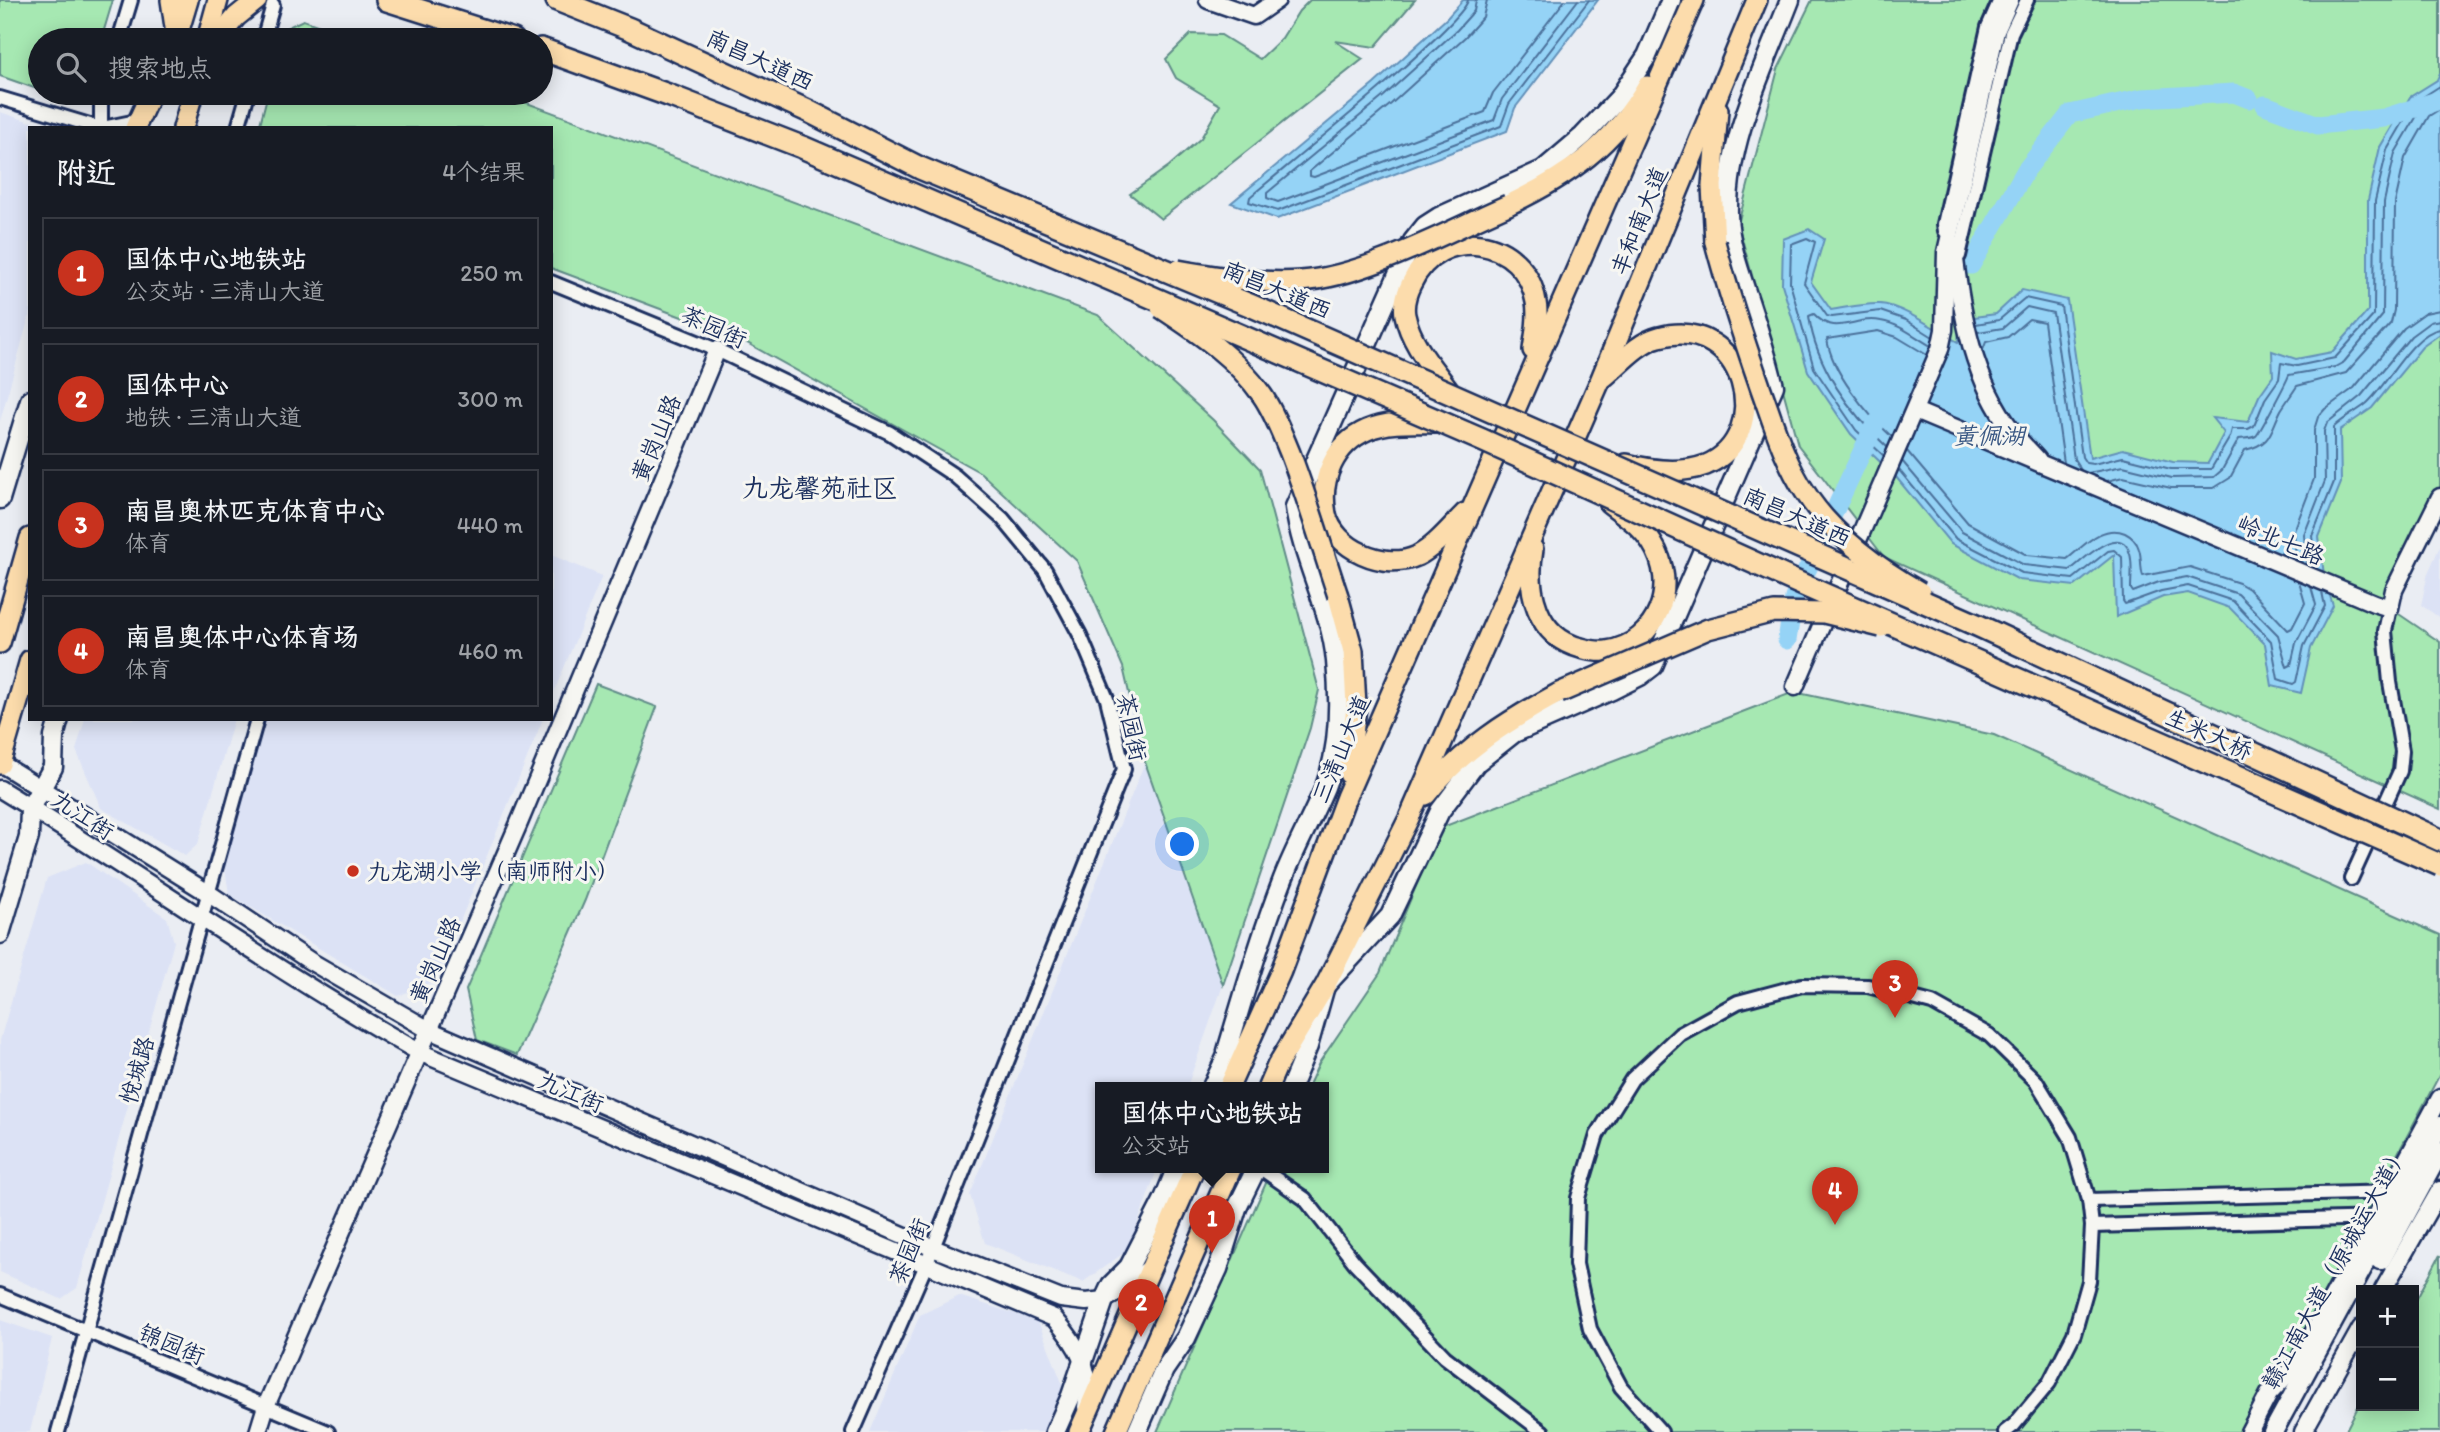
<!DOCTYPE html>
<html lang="zh">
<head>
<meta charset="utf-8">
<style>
	body { margin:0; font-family:Itim,"LXGW WenKai TC",sans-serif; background:#20242c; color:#f1f3f6 }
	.controls { position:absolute; right:21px; bottom:21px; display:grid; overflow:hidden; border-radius:0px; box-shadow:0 4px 18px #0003 }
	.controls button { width:63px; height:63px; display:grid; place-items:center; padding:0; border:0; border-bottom:2px solid #363941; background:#171b24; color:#f1f3f6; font:35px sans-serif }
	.you { position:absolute; left:1183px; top:845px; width:24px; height:24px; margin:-18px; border:5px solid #fff; border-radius:50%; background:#1a73e8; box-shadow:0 0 0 10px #1a73e833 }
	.badge { display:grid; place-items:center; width:46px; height:46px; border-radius:50%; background:#c8321e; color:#fff; font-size:23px; font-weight:700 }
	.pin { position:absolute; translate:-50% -58px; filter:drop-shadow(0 2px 4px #0008) }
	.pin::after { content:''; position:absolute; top:37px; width:24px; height:21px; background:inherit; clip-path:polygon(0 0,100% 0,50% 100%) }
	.popup { position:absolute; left:1095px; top:1082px; width:234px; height:91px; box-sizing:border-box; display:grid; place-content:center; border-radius:0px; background:#171b24; filter:drop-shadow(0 2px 5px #0005); font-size:23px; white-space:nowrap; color:#9ea1a6 }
	.popup b { font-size:26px; color:#f1f3f6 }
	.popup::after { content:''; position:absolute; left:50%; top:100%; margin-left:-14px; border:14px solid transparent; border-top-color:#171b24 }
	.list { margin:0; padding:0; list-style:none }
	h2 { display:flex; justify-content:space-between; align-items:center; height:91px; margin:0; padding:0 28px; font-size:30px }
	h2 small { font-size:23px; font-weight:400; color:#9ea1a6 }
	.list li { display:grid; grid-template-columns:46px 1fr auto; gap:21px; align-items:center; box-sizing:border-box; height:112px; margin:0 14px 14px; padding:0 14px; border:2px solid #363941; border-radius:0px }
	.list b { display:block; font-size:26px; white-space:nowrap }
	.list p { margin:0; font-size:23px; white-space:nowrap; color:#9ea1a6 }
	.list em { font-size:23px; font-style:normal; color:#9ea1a6 }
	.icon { flex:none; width:38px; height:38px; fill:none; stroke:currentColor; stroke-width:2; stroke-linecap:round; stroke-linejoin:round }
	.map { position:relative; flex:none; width:2440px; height:1432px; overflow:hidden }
	.search { position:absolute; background:#171b24; box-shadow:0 4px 18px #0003; left:28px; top:28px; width:525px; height:77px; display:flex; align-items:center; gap:18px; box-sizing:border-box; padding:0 24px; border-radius:38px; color:#9ea1a6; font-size:26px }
	.panel { position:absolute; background:#171b24; box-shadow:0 4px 18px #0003; left:28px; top:126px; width:525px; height:595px; border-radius:0px }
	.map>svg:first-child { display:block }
</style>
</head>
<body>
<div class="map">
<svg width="2440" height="1432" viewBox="0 0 2440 1432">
	<rect width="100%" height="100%" fill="#eaedf3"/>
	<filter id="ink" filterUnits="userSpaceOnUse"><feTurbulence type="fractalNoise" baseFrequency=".0143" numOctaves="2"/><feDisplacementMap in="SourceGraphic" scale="14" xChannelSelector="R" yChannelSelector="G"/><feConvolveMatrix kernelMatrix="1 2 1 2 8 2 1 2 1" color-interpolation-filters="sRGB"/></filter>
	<g filter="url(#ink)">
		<g fill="#dce2f5">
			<polygon points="0,112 49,128 30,128 30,313 0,421"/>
			<polygon points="2440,546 2440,618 2421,605 2428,573"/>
			<polygon points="551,555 602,576 551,699"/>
			<polygon points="85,719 234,719 198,844 185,856 101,808 76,750"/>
			<polygon points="256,719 543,719 436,980 398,996 229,894 222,849"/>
			<polygon points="1145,762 1223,985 1187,1087 1100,1087 1100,1167 1158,1167 1128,1250 1083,1282 985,1243 970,1195"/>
			<polygon points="86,862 167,918 174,942 77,1288 61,1299 0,1272 0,1040 47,878"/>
			<polygon points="959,1296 1038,1321 1064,1388 1045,1432 870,1432 920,1315"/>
			<polygon points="0,1320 52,1338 30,1432 0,1432"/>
		</g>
		<g fill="#a6e8b2" stroke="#608c88" stroke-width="2">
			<polygon points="0,0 113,0 101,40 40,40 40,90 0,76"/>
			<polygon points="1310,0 1415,0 1375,47 1335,41 1363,59 1161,219 1130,194 1169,166 1201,138 1220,105 1176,78 1166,59 1191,34 1221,35 1260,59 1282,38 1299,11"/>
			<polygon points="1812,0 2440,0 2440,497 2390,608 2440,642 2440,809 1884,557 1798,445 1738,224 1778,69"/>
			<polygon points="303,20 359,40 282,40 286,28"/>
			<polygon points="268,93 500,93 1098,315 1213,420 1260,469 1319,690 1310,728 1223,985 1145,762 1123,667 1077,561 981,473 738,338 551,268 551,128 259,128"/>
			<polygon points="596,684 657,707 585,900 517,1055 477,1040 466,990"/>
			<polygon points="1794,692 1994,735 2440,935 2440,1074 2250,1432 1157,1432 1273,1167 1324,1167 1324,1087 1308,1087 1319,1063 1380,973 1440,828"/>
			<polygon points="2440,1255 2440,1432 2345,1432 2361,1401 2361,1406 2414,1406 2414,1304"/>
		</g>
		<g fill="#95d3f6" stroke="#6491b9" stroke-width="2">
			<polygon points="1463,0 1598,0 1515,108 1507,131 1277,219 1231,203 1374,84 1447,18"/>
			<path d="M2440 73V334L2422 347 2372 408 2340 430 2341 483 2319 537 2324 575 2333 606 2311 648 2301 693 2272 686 2265 644 2230 608 2188 593 2163 597 2116 617 2114 555 2075 586 2019 580 1951 544 1896 477 1851 434 1808 371 1782 284 1783 239 1809 229 1824 239 1811 282 1831 310C1846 308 1864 303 1880 304 1901 305 1938 331 1958 342L1960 319 1996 314 2022 290 2067 300 2090 458 2123 449 2173 462 2208 463 2224 433 2212 418 2248 422 2259 396 2273 376 2272 351 2296 359 2332 352 2368 311V200L2380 147 2410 97 2437 80Z"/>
		</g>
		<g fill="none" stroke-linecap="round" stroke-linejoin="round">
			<g stroke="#4c719b" stroke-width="2">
				<path d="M1468 0C1465 23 1279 172 1250 197L1249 202 1278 211 1501 126 1509 104 1589 0"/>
				<polyline points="1476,0 1474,11 1457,30 1384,96 1267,193 1267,198 1278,202 1494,120 1502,99 1578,0"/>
				<polyline points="1487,0 1483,17 1465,37 1391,104 1310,171 1310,176 1314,177 1485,112 1493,93 1565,0"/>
				<polyline points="1976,324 1999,320 2025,298 2061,306 2082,457 2086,463 2093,464 2123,457 2171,469 2211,469 2230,437 2232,429 2248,429 2254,426 2265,399 2279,379 2281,363 2297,366 2335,358 2374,315 2375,201 2387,150 2415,102 2440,86"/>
				<polyline points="1978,332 2003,328 2027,307 2053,313 2074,459 2081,470"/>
				<polyline points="1983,350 1986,342 2008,337 2029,319 2044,322 2064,463"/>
				<path d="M1892 437C1867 414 1832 373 1827 339L1878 331 1897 337 1927 355"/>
				<path d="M1887 447C1850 413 1816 367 1809 316L1814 314C1835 338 1856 315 1881 321 1900 324 1915 337 1931 346"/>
				<path d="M1907 451 1968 523 2027 555 2067 559C2083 547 2102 523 2125 533 2131 536 2137 542 2139 549 2142 558 2140 568 2143 576L2190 567 2239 583 2249 589 2288 630 2292 628 2305 603 2299 582"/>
				<polyline points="1884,456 1856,430 1814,368 1790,283 1791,244 1807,238 1815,242 1804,283 1827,316 1832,317 1880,311 1906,320 1933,337"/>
				<path d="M1902 461 1962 532 2024 565 2070 570C2083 561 2121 520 2130 554 2133 564 2131 578 2131 589L2133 592 2159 582 2187 577 2238 594 2278 635 2287 667 2291 665 2296 643 2316 605 2311 587"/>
				<polyline points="1899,470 1956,539 2022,573 2073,579 2108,551 2114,550 2122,557 2123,601 2125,604 2161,591 2188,586 2233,601 2271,641 2278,679 2293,684 2296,682 2304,646 2325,606 2322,592"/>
				<path d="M2088 473 2123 466 2172 478 2214 477 2222 470 2239 439C2244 438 2250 439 2256 436 2259 434 2287 381 2289 375L2335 367 2344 362 2383 315 2384 202 2395 153 2421 109 2440 97"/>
				<path d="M2107 481 2123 477 2171 488H2214L2230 478 2245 450C2272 444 2270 432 2281 410 2286 402 2292 394 2297 386L2346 373 2391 323 2394 310 2395 203 2405 158 2429 116 2440 109"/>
				<polyline points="2296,560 2294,531 2314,479 2314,430 2318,417 2325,409 2354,388 2404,328 2425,313 2440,310"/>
				<polyline points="2307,564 2304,535 2325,481 2324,431 2327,423 2361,396 2411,336 2430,322 2440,320"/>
				<path d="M2316 568 2312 536 2334 482V427C2344 418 2356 412 2366 404 2387 386 2412 333 2440 329"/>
			</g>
			<g stroke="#95d3f6" stroke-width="19">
				<polyline points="2265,105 2318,125 2384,118 2440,100"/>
				<polyline points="1971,265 2026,170 2070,114 2142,98 2234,93 2249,99"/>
				<polyline points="1787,640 1794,598 1875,424"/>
			</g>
			<g stroke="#1b2f5e" stroke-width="18">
				<g id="minor">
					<polyline points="119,40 131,0"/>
					<polyline points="263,40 273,5"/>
					<polyline points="0,98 100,128"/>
					<polyline points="101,128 101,104 104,93"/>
					<polyline points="103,128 137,121"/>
					<polyline points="238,128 248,93"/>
					<polyline points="1945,231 1944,224 1988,27 2000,0"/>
					<polyline points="1959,256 2011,33 2027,0"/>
					<polyline points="551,282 717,350 890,433 955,476 1003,519 1045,570 1080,635 1107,699 1124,769 926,1265 853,1432"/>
					<polyline points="2351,879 2400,771 2402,751 2390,682 2385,631 2390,608"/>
					<polyline points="1259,1167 1305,1199 1355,1263 1445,1357 1543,1432"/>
					<polyline points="2089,1200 2397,1192"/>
					<polyline points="2092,1226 2382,1218"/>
					<polyline points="0,1295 328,1432"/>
					<polyline points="58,1432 257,719"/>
					<polyline points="1661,1432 1621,1387 1590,1329 1576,1264 1578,1198 1597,1135 1632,1079 1680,1034 1738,1002 1802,985 1868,986 1932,1003 1989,1035 2036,1081 2070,1137 2089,1200 2092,1226 2089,1281 2074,1334 2049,1383 2014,1425 2005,1432"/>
				</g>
			</g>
			<g stroke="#1b2f5e" stroke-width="21">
				<g id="tertiary">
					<polyline points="1208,0 1254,16 1277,0"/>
					<path d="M1956 246 1954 252C1962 316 1973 380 2013 432 2020 442 2030 451 2038 460"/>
					<polyline points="1915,411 2374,603 2390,608 2394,590 2440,497"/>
					<polyline points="1795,687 1940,349 1944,330 1946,252 1996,31 2010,0"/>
					<polyline points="0,763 208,893 310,961 429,1030 933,1248 1061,1299 1086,1302 1104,1300 1125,1288 1151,1267"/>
					<path d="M0 789C141 875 275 971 419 1052L1054 1318C1078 1345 1093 1370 1086 1407"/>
					<polyline points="2383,1290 2440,1190"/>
					<polyline points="258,1432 266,1406 519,823 717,350"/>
					<polyline points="2249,1432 2269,1394 2296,1365 2440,1098"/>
					<polyline points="2303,1432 2361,1328"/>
				</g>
			</g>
			<g stroke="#1b2f5e" stroke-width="23">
				<g id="secondary">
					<polyline points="0,499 30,400"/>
					<polyline points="0,934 29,837 30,808 53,767 54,737 59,719"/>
					<path d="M1227 1051C1244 994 1261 935 1283 879 1295 848 1312 818 1325 787 1340 748 1340 702 1336 661 1331 608 1302 560 1295 507L1413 241 1425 226 1439 217 1543 170 1583 136 1619 98 1647 56 1671 0"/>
					<polyline points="1212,1087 1233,1043"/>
					<path d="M1291 1087 1308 1046 1325 986 1390 916 1440 811 1476 763 1514 733 1612 690 1640 676 1653 666 1774 386C1767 358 1759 331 1750 304 1741 276 1729 245 1728 215 1726 141 1764 68 1790 0"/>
					<polyline points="1162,1210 1164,1199 1177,1167"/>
					<polyline points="2381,1260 2440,1152"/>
					<polyline points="1055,1432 1071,1396 1104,1300 1111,1285 1129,1267 1164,1199"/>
					<polyline points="1137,1432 1164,1370 1186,1338 1218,1269 1237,1208 1257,1167"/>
					<polyline points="2273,1432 2440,1126"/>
				</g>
			</g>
			<g stroke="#1b2f5e" stroke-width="24">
				<g id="primary">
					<polyline points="171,0 176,34"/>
					<polyline points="176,40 188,0"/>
					<polyline points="207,40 218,0"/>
					<polyline points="217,40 236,17 257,0"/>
					<polyline points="135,128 151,93"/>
					<polyline points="183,128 193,93"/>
					<path d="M1508 205C1569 176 1613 145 1647 86"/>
					<polyline points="1715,242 1712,186 1718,110"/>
					<path d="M1603 378C1619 365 1638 342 1659 337 1745 314 1776 436 1706 465 1682 474 1650 470 1626 464"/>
					<path d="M1451 393C1434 369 1411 345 1405 315 1403 304 1406 294 1411 284 1439 223 1525 235 1536 302 1539 318 1535 335 1533 350"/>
					<path d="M1441 423C1417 423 1389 420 1367 430 1335 444 1319 479 1326 514 1334 549 1385 571 1417 556 1435 547 1451 527 1465 513"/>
					<path d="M1533 549C1526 589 1536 637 1581 648 1588 650 1600 652 1607 651 1659 643 1679 585 1652 543 1641 526 1625 515 1609 503"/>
					<polyline points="1338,596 1353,651 1356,706 1349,774"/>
					<polyline points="0,643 30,538"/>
					<polyline points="0,764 30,660"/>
					<path d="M1426 795C1462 749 1509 720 1559 693"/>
					<polyline points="1229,1087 1281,971 1346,797 1694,0"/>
					<polyline points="1268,1087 1277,1066 1325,986 1409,818 1600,381 1757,0"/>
					<polyline points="1079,1432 1195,1167"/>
					<polyline points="1116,1432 1232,1167"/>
				</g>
			</g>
			<g stroke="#1b2f5e" stroke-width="26">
				<g id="trunk">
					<polyline points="387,0 513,40"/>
					<polyline points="557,0 630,29 808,111 920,168 1129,255"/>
					<polyline points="541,49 668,95 802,147 1119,283"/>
				</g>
			</g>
			<use href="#minor" stroke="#f6f6f2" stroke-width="12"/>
			<use href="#tertiary" stroke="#f6f6f2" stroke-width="16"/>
			<use href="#secondary" stroke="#f6f6f2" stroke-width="18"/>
			<use href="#primary" stroke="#fcdcac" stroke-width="19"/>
			<use href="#trunk" stroke="#fcdcac" stroke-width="21"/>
			<g stroke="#1b2f5e" stroke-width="24" stroke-linecap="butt">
				<g id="primary-bridge">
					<path d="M1715 242C1728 292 1744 340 1761 389 1774 425 1784 460 1805 492 1832 535 1876 567 1920 592"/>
					<path d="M1178 270C1219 277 1260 284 1301 281 1364 277 1450 230 1508 205"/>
					<path d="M1161 308C1199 333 1236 358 1262 395 1274 412 1282 434 1290 453 1308 500 1322 548 1338 596"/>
					<polyline points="1559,693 1708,629 1774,612 1824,613 1881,627"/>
				</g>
			</g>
			<g stroke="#1b2f5e" stroke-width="26" stroke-linecap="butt">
				<g id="trunk-bridge">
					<polyline points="1129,255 1252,306 1979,626 2440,840"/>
					<polyline points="1119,283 1482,440 1810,588 2440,865"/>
				</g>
			</g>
			<use href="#primary-bridge" stroke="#fcdcac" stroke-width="19"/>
			<use href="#trunk-bridge" stroke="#fcdcac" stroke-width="21"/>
		</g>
	</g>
	<circle fill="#c8321e" stroke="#f6f6f2" stroke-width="2.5" cx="353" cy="871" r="7"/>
	<g text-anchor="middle" stroke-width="6" stroke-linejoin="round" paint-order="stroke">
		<g font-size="23" fill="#1b2f5e" stroke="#f6f6f2">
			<text transform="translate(760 60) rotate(25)" y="8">南昌大道西</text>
			<text transform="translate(1639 221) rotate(-68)" y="8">丰和南大道</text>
			<text transform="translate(1277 290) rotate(23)" y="8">南昌大道西</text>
			<text transform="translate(714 327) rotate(24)" y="8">茶园街</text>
			<text transform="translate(656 438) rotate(-67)" y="8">黄岗山路</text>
			<text transform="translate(1797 517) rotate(24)" y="8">南昌大道西</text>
			<text transform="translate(2281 540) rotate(23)" y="8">岭北七路</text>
			<text transform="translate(1132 727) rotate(78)" y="8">茶园街</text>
			<text transform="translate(2209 734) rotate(24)" y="8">生米大桥</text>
			<text transform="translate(1341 749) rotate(-67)" y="8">三清山大道</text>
			<text transform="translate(83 815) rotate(33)" y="8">九江街</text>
			<text transform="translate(435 960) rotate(-66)" y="8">黄岗山路</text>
			<text transform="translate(137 1070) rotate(-74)" y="8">悦城路</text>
			<text transform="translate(571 1092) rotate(23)" y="8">九江街</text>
			<text transform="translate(909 1251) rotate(-67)" y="8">茶园街</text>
			<text transform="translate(2335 1267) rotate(-61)" y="8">赣江南大道（原城运大道）</text>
			<text transform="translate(172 1344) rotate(23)" y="8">锦园街</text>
		</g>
		<g font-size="23" fill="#1b2f5e" stroke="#f6f6f2" text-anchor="start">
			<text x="367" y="879">九龙湖小学（南师附小）</text>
		</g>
		<g font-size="24" font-style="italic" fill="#3a5884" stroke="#f6f6f2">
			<text x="1989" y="444">黄佩湖</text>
		</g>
		<g font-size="26" fill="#1b2f5e" stroke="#f6f6f2">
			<text x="820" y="497">九龙馨苑社区</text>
		</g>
	</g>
</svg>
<div class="controls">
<button>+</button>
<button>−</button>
</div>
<div class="you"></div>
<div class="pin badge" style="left:1212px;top:1253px">1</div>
<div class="popup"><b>国体中心地铁站</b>公交站</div>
<div class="pin badge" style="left:1141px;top:1337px">2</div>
<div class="pin badge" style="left:1895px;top:1018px">3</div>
<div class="pin badge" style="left:1835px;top:1225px">4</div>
<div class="search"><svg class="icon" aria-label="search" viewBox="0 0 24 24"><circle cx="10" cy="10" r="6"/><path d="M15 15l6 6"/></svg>搜索地点</div>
<section class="panel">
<h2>附近<small>4个结果</small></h2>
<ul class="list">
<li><span class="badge">1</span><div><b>国体中心地铁站</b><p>公交站 · 三清山大道</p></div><em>250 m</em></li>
<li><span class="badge">2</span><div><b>国体中心</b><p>地铁 · 三清山大道</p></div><em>300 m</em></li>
<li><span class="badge">3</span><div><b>南昌奥林匹克体育中心</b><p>体育</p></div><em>440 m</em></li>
<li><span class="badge">4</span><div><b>南昌奥体中心体育场</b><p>体育</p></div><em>460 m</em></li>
</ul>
</section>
</div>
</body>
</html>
